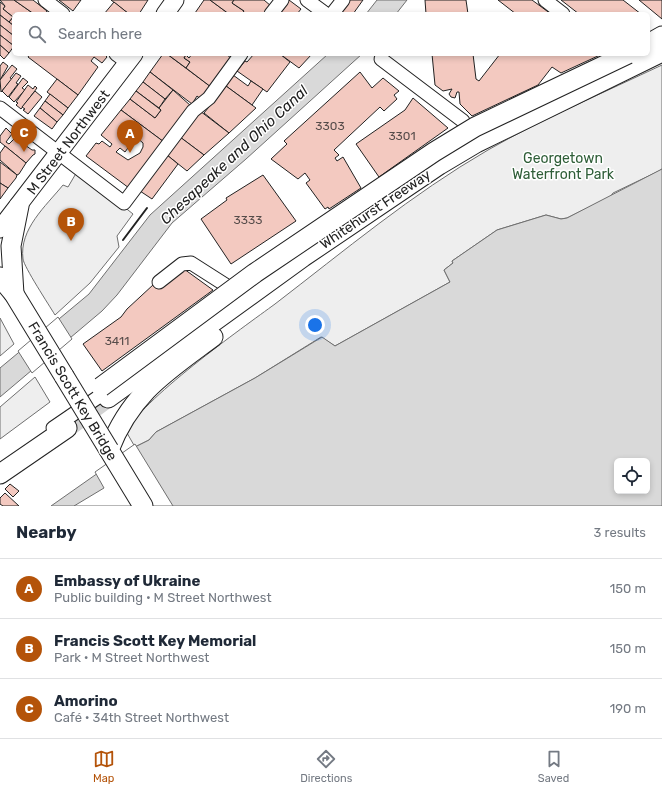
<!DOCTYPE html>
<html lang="en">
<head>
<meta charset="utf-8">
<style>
	body { margin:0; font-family:Rubik,sans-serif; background:#f2f2f3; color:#1f2937 }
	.controls { position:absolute; right:12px; bottom:12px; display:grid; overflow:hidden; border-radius:6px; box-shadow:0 2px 6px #0003 }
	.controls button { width:36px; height:36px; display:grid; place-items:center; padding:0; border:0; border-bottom:1px solid #e0e1e3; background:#fff; color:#1f2937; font:20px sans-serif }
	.you { position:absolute; left:315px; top:325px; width:14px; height:14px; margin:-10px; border:3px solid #fff; border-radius:50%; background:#1a73e8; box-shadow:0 0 0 6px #1a73e833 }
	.badge { display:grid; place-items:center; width:26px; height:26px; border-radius:50%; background:#b45309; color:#fff; font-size:13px; font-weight:700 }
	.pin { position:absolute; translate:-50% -33px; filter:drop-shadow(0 1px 2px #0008) }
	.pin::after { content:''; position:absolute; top:21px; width:14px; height:12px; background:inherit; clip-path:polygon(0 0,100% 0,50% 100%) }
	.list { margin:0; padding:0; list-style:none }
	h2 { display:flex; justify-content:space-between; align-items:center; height:52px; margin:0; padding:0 16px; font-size:17px }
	h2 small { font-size:13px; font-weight:400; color:#747a83 }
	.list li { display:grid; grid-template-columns:26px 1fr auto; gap:12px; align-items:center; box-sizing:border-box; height:60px; padding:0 16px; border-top:1px solid #e0e1e3 }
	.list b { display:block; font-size:15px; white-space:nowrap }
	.list p { margin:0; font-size:13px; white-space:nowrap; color:#747a83 }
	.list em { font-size:13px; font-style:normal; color:#747a83 }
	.icon { flex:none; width:22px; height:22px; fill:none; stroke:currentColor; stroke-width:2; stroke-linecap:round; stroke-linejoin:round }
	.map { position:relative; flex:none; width:662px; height:506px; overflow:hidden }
	.search { position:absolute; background:#fff; box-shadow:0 2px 6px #0003; left:12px; right:12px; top:12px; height:44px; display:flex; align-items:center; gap:10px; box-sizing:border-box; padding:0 14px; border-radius:6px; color:#747a83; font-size:15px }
	.sheet { height:232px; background:#fff }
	nav { display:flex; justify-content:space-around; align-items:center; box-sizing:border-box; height:56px; border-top:1px solid #e0e1e3; background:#fff; font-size:11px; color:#747a83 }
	nav a { display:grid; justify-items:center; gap:2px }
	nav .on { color:#b45309 }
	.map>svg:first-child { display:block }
</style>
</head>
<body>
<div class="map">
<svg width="662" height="506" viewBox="0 0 662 506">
	<rect width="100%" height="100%" fill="#fff"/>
	<g fill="#eee" stroke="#6f6f6f">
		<path d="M662 65V169L659 171 613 193 610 197 567 218 561 219 546 215 497 230 452 261 453 263 444 270 450 282 335 346 321 337 255 378 156 432 149 440 135 447 127 433C136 403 245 326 275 304 344 251 412 194 488 150 542 119 605 92 662 65Z"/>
		<path d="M78 170 133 214 117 236 119 247 90 283 55 315C49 305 24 267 23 259 19 229 46 206 63 185L68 187Z"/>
		<polygon points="0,318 14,344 0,356"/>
		<polygon points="35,377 50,402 0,439 0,407"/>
	</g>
	<g fill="#d9d9d9" stroke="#6f6f6f" fill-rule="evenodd">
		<polygon points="377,0 407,0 396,14 366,14"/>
		<polygon points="328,54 362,54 246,159 172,223 117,295 102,311 0,397 0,368 89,294 150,215"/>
		<path d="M662 169V506H51L135 447 149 440 156 432 255 378 322 337 335 346 450 282 444 270 453 263 452 261 497 230 546 215 561 219 567 218ZM617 461H647V491H617Z"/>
	</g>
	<g fill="#fff" stroke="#6f6f6f">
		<polygon points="58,317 72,339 32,373 18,351"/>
		<polygon points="135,444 173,506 74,506 104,488 95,472"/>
	</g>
	<g fill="#f3c9c0" stroke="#222" fill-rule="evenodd">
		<polygon points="0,0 14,0 34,14 14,14 14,26 9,22 13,17 3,9 5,6"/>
		<polygon points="14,0 33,0 47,11 45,14 34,14"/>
		<polygon points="59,0 81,0 73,11"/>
		<polygon points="111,0 148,0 139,14 129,14"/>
		<polygon points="204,0 210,0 229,14 196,14 195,13"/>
		<polygon points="210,0 234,0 232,3 244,11 242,14 229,14"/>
		<polygon points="234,0 264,0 271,6 266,14 242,14 244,11 232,3"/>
		<polygon points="289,0 301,9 297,14 284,14 280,11"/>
		<polygon points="347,0 363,0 353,14 343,14 339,11"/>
		<polygon points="425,0 466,0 468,14 426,14"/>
		<polygon points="498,0 532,0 551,14 516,14"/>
		<polygon points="561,0 623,0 641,14 579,14"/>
		<polygon points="639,0 662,0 662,19"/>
		<polygon points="0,2 5,6 3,9 13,17 9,22 0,15"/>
		<polygon points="114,2 129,14 104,14"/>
		<polygon points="0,15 14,26 14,36 0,25"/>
		<polygon points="0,25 14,36 14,46 0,35"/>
		<polygon points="0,35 14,46 9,53 0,45"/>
		<polygon points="0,45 9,53 4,59 0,55"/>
		<polygon points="30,54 104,54 107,57 102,63 94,57 91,61 98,67 78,95 28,57"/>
		<polygon points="163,54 167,54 211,87 202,100 197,96 192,104 150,72"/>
		<polygon points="167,54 184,54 186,55 184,58 190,62 186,68"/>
		<polygon points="192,54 226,54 232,59 211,87 186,68 190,62 184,58 186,55 189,58"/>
		<polygon points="254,54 280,54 290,62 267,92 237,71 245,61 247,62"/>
		<polygon points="280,54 312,54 299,68"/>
		<polygon points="432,54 473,54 476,79 479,81 500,54 600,55 561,73 552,67 538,85 472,116 460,104 459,92 457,92 455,98 451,97 449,94 452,89 443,91 435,85"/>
		<polygon points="3,62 8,66 0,80 0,66"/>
		<polygon points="12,65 17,69 10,78 12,79 1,92 0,80"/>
		<polygon points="150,72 173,90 165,99 143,82"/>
		<polygon points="360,72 372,88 383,78 399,91 394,95 397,99 384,111 380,107 334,150 339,155 335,158 337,161 343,157 361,188 329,209 328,207 325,209 306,183 310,180 305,173 298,179 271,159 287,144 284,141"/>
		<polygon points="16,73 21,76 16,83 18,84 8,97 2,91"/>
		<polygon points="233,75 248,86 251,81 263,89 252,105 226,86"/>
		<polygon points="23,78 28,82 22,88 25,90 14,102 9,97"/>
		<polygon points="57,79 78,95 68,108 47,92"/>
		<polygon points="143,82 165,99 159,108 136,91"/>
		<polygon points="28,85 33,89 35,86 37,88 21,109 16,105 18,103 16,102"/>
		<polygon points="226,86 256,108 229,133 204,113"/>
		<polygon points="173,90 191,106 164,142 121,110 130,99 155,118 161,110 159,108"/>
		<polygon points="35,91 42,97 28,114 23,110 25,109 22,107"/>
		<polygon points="136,91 161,110 155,118 130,99"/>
		<polygon points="50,94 68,108 63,115 45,101"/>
		<polygon points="413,98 448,128 379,177 356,144 405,110"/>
		<polygon points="45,101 63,115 57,122 40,108"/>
		<polygon points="40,108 57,122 52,129 34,116"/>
		<path d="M121 110 164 142 129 188 86 156 96 143 99 144 102 141 110 147 112 144 101 135ZM136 137 143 143V147L140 153 128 160 116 152 120 148 125 152Z"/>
		<polygon points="200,111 229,133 204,155 180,137"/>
		<polygon points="6,128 12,134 6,142 9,144 15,138 32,150 35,150 35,154 33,155 26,163 0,142 0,136"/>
		<polygon points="180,137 204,155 187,171 167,155"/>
		<polygon points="5,146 26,163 19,174 17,175 0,160 0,153"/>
		<polygon points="167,155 178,164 152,199 140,191"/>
		<polygon points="0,162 17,175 16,178 8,188 0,183"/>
		<polygon points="263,175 296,221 231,264 201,219 227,200 226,198"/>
		<polygon points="0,183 8,188 0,199"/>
		<polygon points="184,269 213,290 102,371 83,344 121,317 127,309 154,284 160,288"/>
		<polygon points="10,484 19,491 13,497 5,489"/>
		<polygon points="5,493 19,506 3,506 0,504 0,498"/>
	</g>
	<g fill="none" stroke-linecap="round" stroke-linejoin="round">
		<polyline stroke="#d3d3d3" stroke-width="19" stroke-dasharray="19 10" stroke-linecap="butt" points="67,428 108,398"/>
		<g stroke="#222" stroke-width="15">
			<g id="minor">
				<polyline points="45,0 63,14"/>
				<polyline points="307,0 326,14"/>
				<polyline points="545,0 563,14"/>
				<polyline points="271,14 282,0"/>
				<polyline points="332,14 343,0"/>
				<polyline points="116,54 128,63"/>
				<polyline points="381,59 463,121"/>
				<polyline points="0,108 124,203 193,111 209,98 241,54"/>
				<polyline points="159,282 182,264 191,263 238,293"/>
				<polyline points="53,428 113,387"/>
			</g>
		</g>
		<g stroke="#222" stroke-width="19">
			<g id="major">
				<polyline points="165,14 175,0"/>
				<polyline points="0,229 134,54"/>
			</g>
		</g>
		<g stroke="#222" stroke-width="21">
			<g id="highway">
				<polyline points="648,44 662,36"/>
				<polyline points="0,277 14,294 64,376"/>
				<polyline points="14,294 11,246 19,206"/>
				<polyline points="108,398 303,257 439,165 476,143 662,52"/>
				<polyline points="0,474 67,428"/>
				<path d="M143 506 109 450C131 393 166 372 213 337"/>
			</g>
		</g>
		<use href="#minor" stroke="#fff" stroke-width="13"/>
		<use href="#major" stroke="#fff" stroke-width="17"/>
		<use href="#highway" stroke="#fff" stroke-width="19"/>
		<g stroke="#222" stroke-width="21" stroke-linecap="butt">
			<g id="highway-bridge">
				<polyline points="64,376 109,450"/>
				<polyline points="101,387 255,273 434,152 475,127 628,54"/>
			</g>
		</g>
		<use href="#highway-bridge" stroke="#fff" stroke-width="19"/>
		<polyline stroke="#222" stroke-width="2" points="123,240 147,208"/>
	</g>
	<g text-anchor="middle" stroke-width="3" stroke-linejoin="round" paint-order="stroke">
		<g font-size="12" fill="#564c4a">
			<text x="330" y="130">3303</text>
			<text x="402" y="140">3301</text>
			<text x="248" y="224">3333</text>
			<text x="117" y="345">3411</text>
		</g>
		<g font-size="14" fill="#222" stroke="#fff">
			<text transform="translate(68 142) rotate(-53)" y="5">M Street Northwest</text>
			<text transform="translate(375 209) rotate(-34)" y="5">Whitehurst Freeway</text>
			<text transform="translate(73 391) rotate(59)" y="5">Francis Scott Key Bridge</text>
		</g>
		<g font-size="14" fill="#2f5e38" stroke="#fff">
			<text x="563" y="163">Georgetown<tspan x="563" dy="16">Waterfront Park</tspan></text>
		</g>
		<g font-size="15" font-style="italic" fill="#222" stroke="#fff">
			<text transform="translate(234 155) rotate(-43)" y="5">Chesapeake and Ohio Canal</text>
		</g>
	</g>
</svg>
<div class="controls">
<button><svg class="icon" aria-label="locate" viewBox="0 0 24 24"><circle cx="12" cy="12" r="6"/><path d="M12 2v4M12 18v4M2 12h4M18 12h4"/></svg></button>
</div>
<div class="you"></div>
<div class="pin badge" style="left:130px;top:153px">A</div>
<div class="pin badge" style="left:71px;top:241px">B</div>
<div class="pin badge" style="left:24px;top:152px">C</div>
<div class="search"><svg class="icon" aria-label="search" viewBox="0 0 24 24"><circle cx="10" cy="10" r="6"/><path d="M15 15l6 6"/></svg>Search here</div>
</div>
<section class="sheet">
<h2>Nearby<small>3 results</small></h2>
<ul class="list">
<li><span class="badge">A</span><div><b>Embassy of Ukraine</b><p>Public building · M Street Northwest</p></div><em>150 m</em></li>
<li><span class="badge">B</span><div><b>Francis Scott Key Memorial</b><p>Park · M Street Northwest</p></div><em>150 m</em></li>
<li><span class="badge">C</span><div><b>Amorino</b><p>Café · 34th Street Northwest</p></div><em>190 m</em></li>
</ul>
</section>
<nav>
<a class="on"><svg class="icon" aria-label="map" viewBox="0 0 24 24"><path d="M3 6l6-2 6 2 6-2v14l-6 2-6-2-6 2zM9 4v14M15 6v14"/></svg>Map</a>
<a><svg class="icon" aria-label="directions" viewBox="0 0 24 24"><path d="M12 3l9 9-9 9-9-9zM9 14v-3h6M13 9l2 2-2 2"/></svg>Directions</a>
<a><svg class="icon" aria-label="saved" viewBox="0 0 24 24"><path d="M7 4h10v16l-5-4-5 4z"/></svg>Saved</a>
</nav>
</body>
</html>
